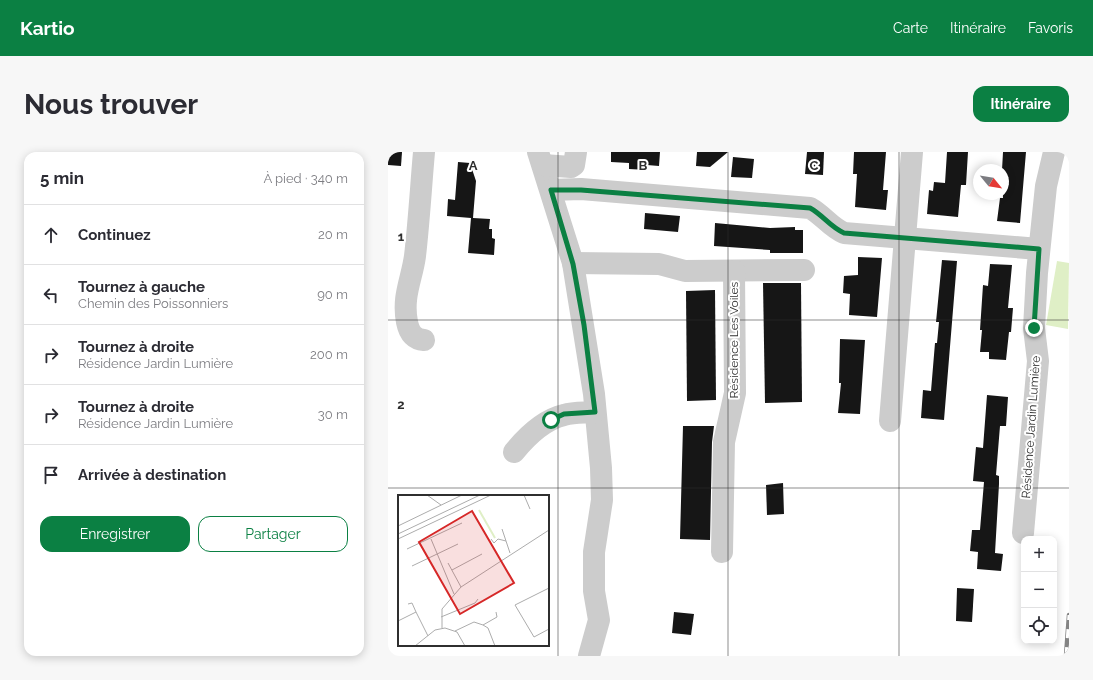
<!DOCTYPE html>
<html lang="fr">
<head>
<meta charset="utf-8">
<style>
	body { margin:0; font-family:Raleway,sans-serif; background:#f7f7f7; color:#2b2b33 }
	.controls { position:absolute; right:12px; bottom:12px; display:grid; overflow:hidden; border-radius:8px; box-shadow:0 2px 10px #0003 }
	.controls button { width:36px; height:36px; display:grid; place-items:center; padding:0; border:0; border-bottom:1px solid #e1e1e2; background:#fff; color:#2b2b33; font:20px sans-serif }
	.compass { position:absolute; left:585px; top:12px; width:36px; height:36px; border-radius:50%; background:#fff; box-shadow:0 2px 10px #0003; rotate:120deg }
	.stop { position:absolute; width:12px; height:12px; margin:-9px; border:3px solid #0b8043; border-radius:50%; background:#fff }
	.stop.end { background:#0b8043; border-color:#fff; box-shadow:0 1px 4px #0008 }
	.list { margin:0; padding:0; list-style:none }
	h2 { display:flex; justify-content:space-between; align-items:center; height:52px; margin:0; padding:0 16px; font-size:17px }
	h2 small { font-size:13px; font-weight:400; color:#7c7c81 }
	.list li { display:grid; grid-template-columns:26px 1fr auto; gap:12px; align-items:center; box-sizing:border-box; height:60px; padding:0 16px; border-top:1px solid #e1e1e2 }
	.list b { display:block; font-size:15px; white-space:nowrap }
	.list p { margin:0; font-size:13px; white-space:nowrap; color:#7c7c81 }
	.list em { font-size:13px; font-style:normal; color:#7c7c81 }
	.actions { display:flex; gap:8px; padding:12px 16px }
	.actions a { flex:1; padding:9px 0; border:1px solid #0b8043; border-radius:12px; text-align:center; font-size:14px; color:#0b8043 }
	.actions .main { background:#0b8043; color:#fff }
	.icon { flex:none; width:22px; height:22px; fill:none; stroke:currentColor; stroke-width:2; stroke-linecap:round; stroke-linejoin:round }
	.map { position:relative; flex:none; width:681px; height:504px; overflow:hidden; border-radius:12px }
	header { display:flex; align-items:center; gap:24px; box-sizing:border-box; height:56px; padding:0 20px; background:#0b8043; color:#fff }
	header strong { font-size:19px }
	nav { display:flex; gap:22px; margin-inline-start:auto; font-size:14px }
	.intro { display:flex; align-items:center; justify-content:space-between; box-sizing:border-box; height:96px; padding:0 24px }
	h1 { margin:0; font-size:28px }
	.button { padding:10px 18px; border-radius:12px; background:#0b8043; color:#fff; font-size:14px; font-weight:700 }
	main { display:flex; gap:24px; padding:0 24px }
	aside { flex:1; background:#fff; border-radius:12px; box-shadow:0 2px 10px #0003 }
	.map>svg:first-child { display:block }
</style>
</head>
<body>
<header>
<strong>Kartio</strong>
<nav><a>Carte</a><a>Itinéraire</a><a>Favoris</a></nav>
</header>
<div class="intro"><h1>Nous trouver</h1><a class="button">Itinéraire</a></div>
<main>
<aside>
<h2>5 min<small>À pied · 340 m</small></h2>
<ul class="list">
<li><svg class="icon" aria-label="ahead" viewBox="0 0 24 24"><path d="M12 20V5M6 11l6-6 6 6"/></svg><div><b>Continuez</b></div><em>20 m</em></li>
<li><svg class="icon" aria-label="left" viewBox="0 0 24 24"><path d="M17 20v-9H6M10 6l-5 5 5 5"/></svg><div><b>Tournez à gauche</b><p>Chemin des Poissonniers</p></div><em>90 m</em></li>
<li><svg class="icon" aria-label="right" viewBox="0 0 24 24"><path d="M7 20v-9h11M14 6l5 5-5 5"/></svg><div><b>Tournez à droite</b><p>Résidence Jardin Lumière</p></div><em>200 m</em></li>
<li><svg class="icon" aria-label="right" viewBox="0 0 24 24"><path d="M7 20v-9h11M14 6l5 5-5 5"/></svg><div><b>Tournez à droite</b><p>Résidence Jardin Lumière</p></div><em>30 m</em></li>
<li><svg class="icon" aria-label="arrive" viewBox="0 0 24 24"><path d="M6 21V4h12l-3 4 3 4H6"/></svg><div><b>Arrivée à destination</b></div></li>
</ul>
<div class="actions"><a class="main">Enregistrer</a><a>Partager</a></div>
</aside>
<div class="map">
<svg width="681" height="504" viewBox="0 0 681 504">
	<rect width="100%" height="100%" fill="#fff"/>
	<polygon fill="#dfefc6" points="669,109 681,111 680,177 658,173"/>
	<g fill="#161616">
		<polygon points="0,0 14,0 13,14 0,13"/>
		<polygon points="223,0 272,0 271,14 259,13 259,18 241,17 241,11 223,10"/>
		<polygon points="309,0 340,0 322,15 308,14"/>
		<polygon points="419,0 436,0 435,23 417,22"/>
		<polygon points="466,0 498,0 495,38 500,38 498,58 467,55 469,22 465,22"/>
		<polygon points="559,0 580,0 578,33 573,33 570,65 539,62 541,38 545,39 546,30 557,31"/>
		<polygon points="615,0 638,0 632,71 609,69 612,46 615,46 614,18"/>
		<polygon points="345,5 366,7 364,26 343,25"/>
		<polygon points="70,10 82,11 88,29 85,66 102,67 101,77 104,77 104,86 107,87 106,103 80,101 83,66 59,64 60,47 67,48"/>
		<polygon points="257,61 292,64 290,80 256,77"/>
		<polygon points="327,71 382,76 407,75 407,78 415,78 415,101 382,101 382,98 326,94"/>
		<polygon points="470,105 494,106 489,165 461,163 462,142 455,141 456,124 470,123"/>
		<polygon points="554,108 569,109 556,268 533,266 535,238 543,239 547,191 549,191 551,170 548,170"/>
		<polygon points="602,112 624,113 620,156 625,156 623,180 621,180 618,208 601,207 601,200 592,200 594,178 592,178 595,133 600,134"/>
		<polygon points="375,131 413,131 414,250 377,251"/>
		<polygon points="327,138 328,248 299,249 298,139"/>
		<polygon points="452,187 477,188 472,262 450,261 453,231 451,231"/>
		<polygon points="599,243 620,245 618,274 612,274 608,323 611,324 611,332 607,401 615,402 613,419 589,417 590,400 582,399 584,378 592,378 596,330 585,329 588,295 595,296"/>
		<polygon points="295,274 326,274 324,290 322,388 292,387"/>
		<polygon points="395,331 396,362 379,363 378,333"/>
		<polygon points="569,436 586,437 584,470 568,469"/>
		<polygon points="286,460 306,462 303,483 284,481"/>
	</g>
	<g fill="none" stroke-linecap="round" stroke-linejoin="round">
		<g stroke="#ccc" stroke-width="22">
			<polyline points="150,0 185,111 206,242 213,316 214,348 206,400 206,439 211,468 201,504"/>
			<polyline points="155,13 183,15 186,13 188,0"/>
			<path d="M163 38 193 37 422 56C435 63 442 75 456 81L651 97"/>
			<polyline points="185,111 271,112 297,119 416,118"/>
			<path d="M36 188C25 187 21 180 19 170 14 144 24 127 27 104 31 69 33 34 36 0"/>
			<polyline points="502,269 524,0"/>
			<path d="M126 300C139 284 155 268 176 263 186 260 197 261 207 260"/>
			<polyline points="635,381 650,209 646,176 649,121 658,34 666,0"/>
			<polyline points="334,400 336,290 347,241 346,119"/>
		</g>
		<g stroke="#848484" stroke-width="4.5">
			<polyline id="rail" points="678,504 681,463"/>
		</g>
		<use href="#rail" stroke="#fff" stroke-width="3" stroke-dasharray="9" stroke-linecap="butt"/>
	</g>
	<g fill="none" stroke-linecap="round" stroke-linejoin="round">
		<path stroke="#0b8043" stroke-width="5" d="M163 268 176 262 207 260 196 173 185 112 163 38H193L422 56C435 63 442 75 456 81L651 97 646 176"/>
	</g>
	<path fill="none" stroke="#2f2f2f" stroke-width="1" stroke-opacity="0.55" d="M170 0V504M340 0V504M511 0V504M0 168H681M0 336H681"/>
	<g text-anchor="middle" stroke-width="4" stroke-linejoin="round" paint-order="stroke">
		<g font-size="12" fill="#2f2f2f" stroke="#fff">
			<text transform="translate(346 188) rotate(-90)" y="4">Résidence Les Voiles</text>
			<text transform="translate(643 275) rotate(-86)" y="4">Résidence Jardin Lumière</text>
		</g>
	</g>
	<g transform="translate(10 343)">
		<rect width="151" height="151" fill="#fff"/>
		<path fill="none" stroke="#dfefc6" stroke-width="2" d="M81 15 97 43"/>
		<path fill="none" stroke="#acacac" stroke-width="1" d="M29 0 43 10M126 0 132 14M0 31 64 0M104 34 112 58M0 39 82 0M0 44 93 0M33 44 56 99M93 44 96 48 100 44 108 46M9 54 64 28M50 68 63 92M14 71 60 49M54 75 84 59M151 93 117 110 136 142 151 134M10 109 14 108 18 117M43 122 77 108 80 104M0 126 18 117 30 141M85 130 99 122 98 117M44 133V114L63 92 151 35M57 136 76 127 85 130 90 133 97 151M17 151 37 135 47 133 59 137 67 151"/>
		<path fill="#d62828" fill-opacity="0.15" stroke="#d62828" stroke-width="2" d="M74 16 116 88 62 119 21 47Z"/>
		<rect width="151" height="151" fill="none" stroke="#2f2f2f" stroke-width="2"/>
	</g>
	<g font-size="13" text-anchor="middle" font-weight="bold" fill="#2f2f2f" stroke="#fff" stroke-width="4" stroke-linejoin="round" paint-order="stroke">
		<text x="85" y="18">A</text>
		<text x="255" y="18">B</text>
		<text x="426" y="18">C</text>
		<text x="13" y="89">1</text>
		<text x="13" y="257">2</text>
	</g>
</svg>
<div class="controls">
<button>+</button>
<button>−</button>
<button><svg class="icon" aria-label="locate" viewBox="0 0 24 24"><circle cx="12" cy="12" r="6"/><path d="M12 2v4M12 18v4M2 12h4M18 12h4"/></svg></button>
</div>
<svg class="compass" viewBox="-18 -18 36 36"><path d="M0-13l5 13h-10z" fill="#e53935"/><path d="M0 13l5-13h-10z" fill="#7c7c81"/></svg>
<div class="stop" style="left:163px;top:268px"></div>
<div class="stop end" style="left:646px;top:176px"></div>
</div>
</main>
</body>
</html>
